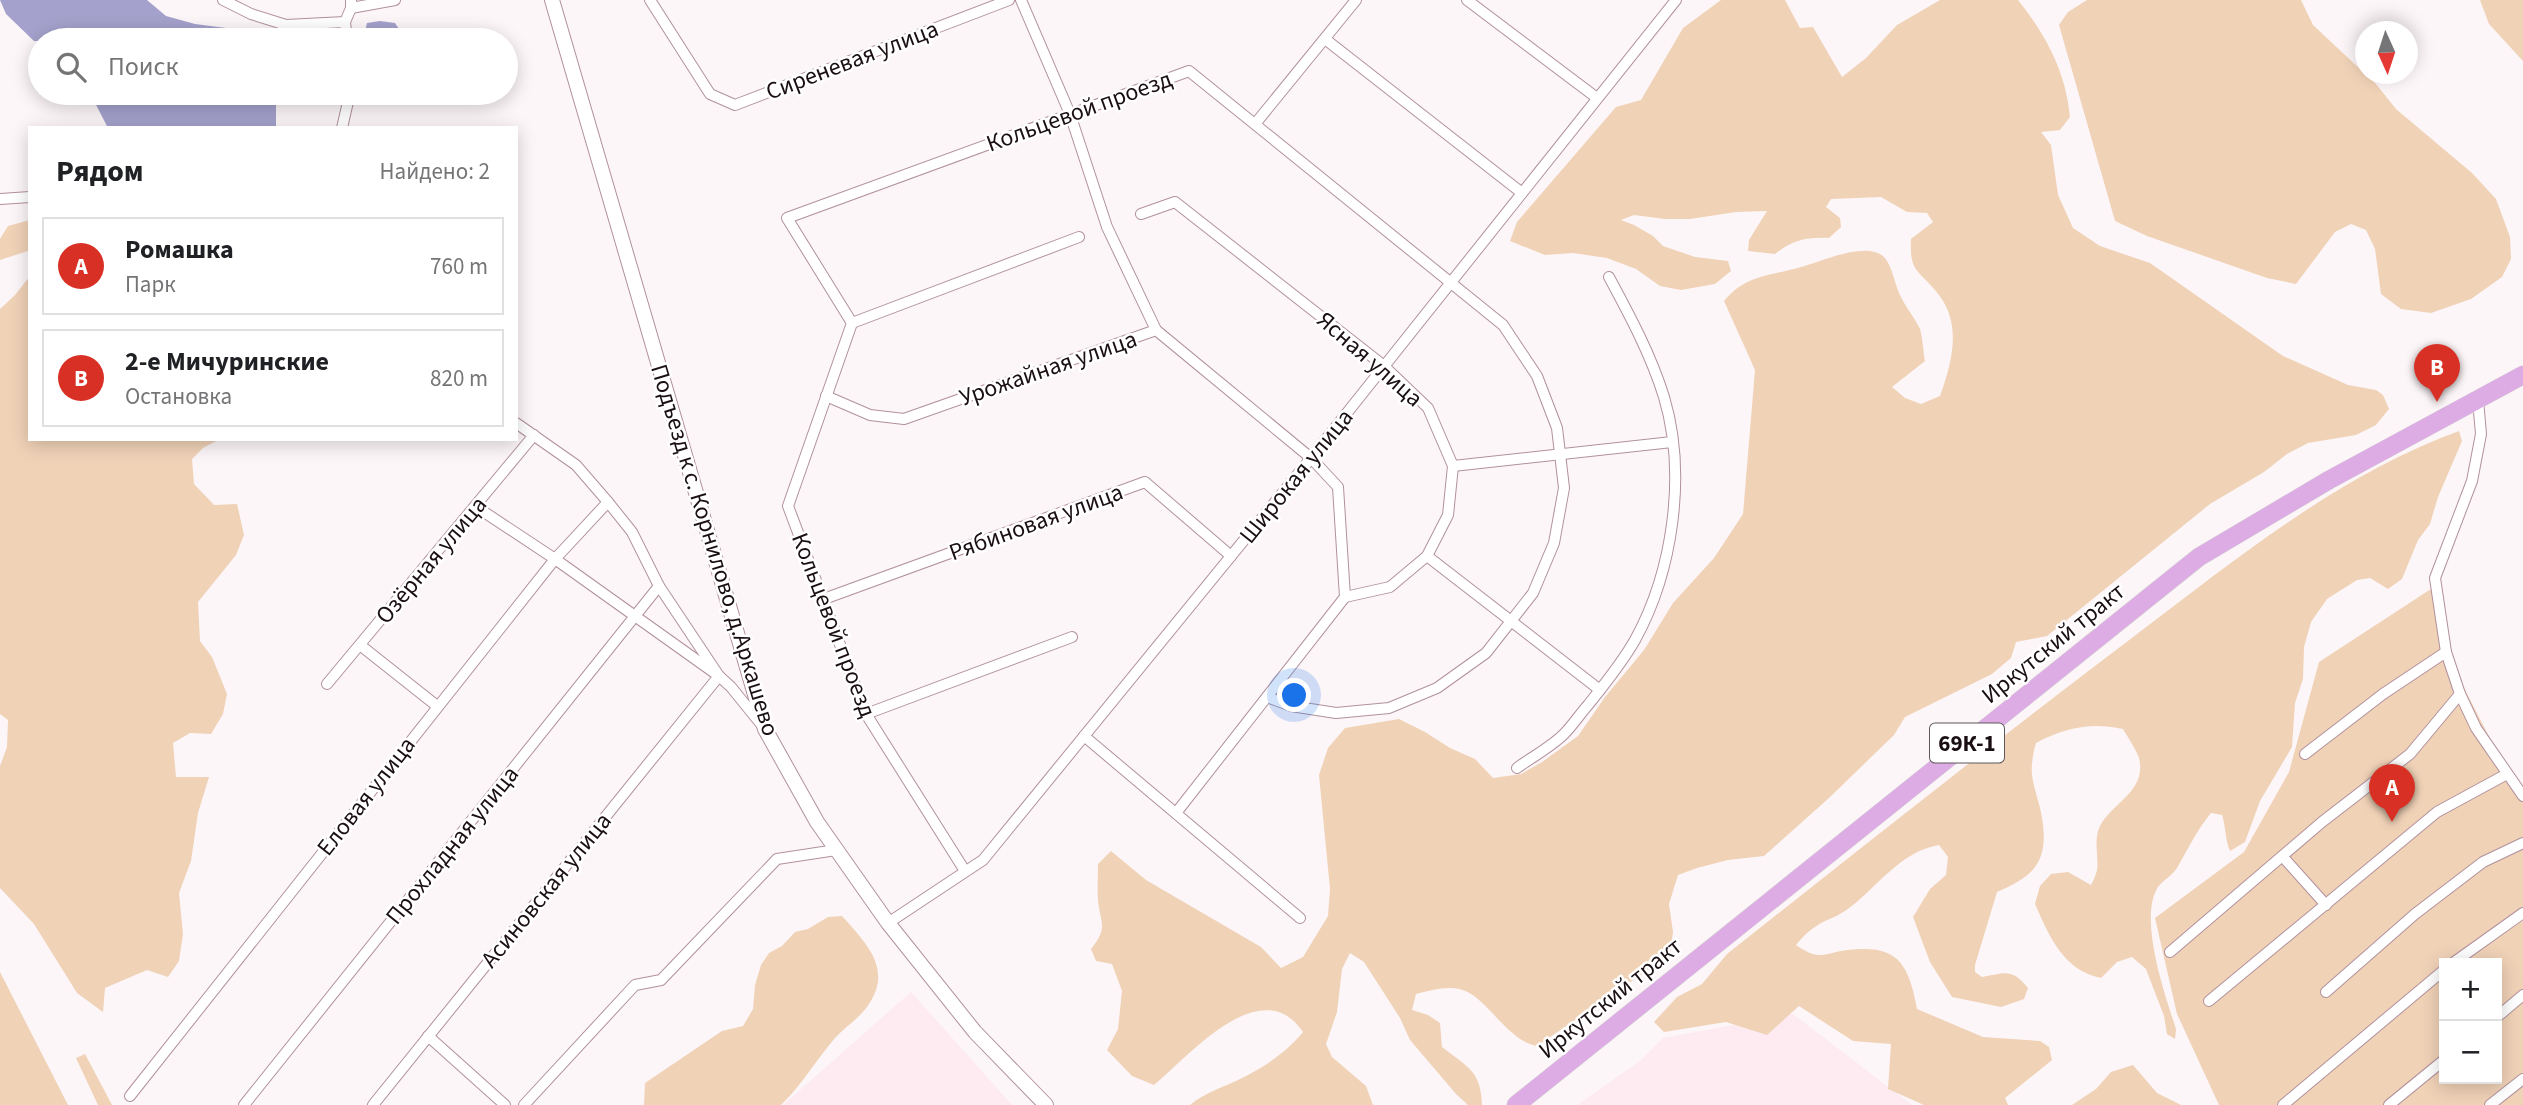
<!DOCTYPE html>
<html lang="ru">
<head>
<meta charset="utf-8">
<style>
	body { margin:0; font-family:"Source Sans 3",sans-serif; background:#f6f6f6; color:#202124 }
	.controls { position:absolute; right:21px; bottom:21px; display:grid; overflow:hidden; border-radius:0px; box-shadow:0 4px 18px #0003 }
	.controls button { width:63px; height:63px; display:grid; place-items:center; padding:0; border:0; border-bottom:2px solid #e0e0e0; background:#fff; color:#202124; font:35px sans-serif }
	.compass { position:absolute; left:2355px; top:21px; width:63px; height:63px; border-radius:50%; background:#fff; box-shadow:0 4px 18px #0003; rotate:177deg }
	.you { position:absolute; left:1295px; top:696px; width:24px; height:24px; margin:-18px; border:5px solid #fff; border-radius:50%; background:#1a73e8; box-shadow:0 0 0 10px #1a73e833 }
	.badge { display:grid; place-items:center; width:46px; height:46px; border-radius:50%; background:#d93025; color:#fff; font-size:23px; font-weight:700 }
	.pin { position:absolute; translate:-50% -58px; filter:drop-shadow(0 2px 4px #0008) }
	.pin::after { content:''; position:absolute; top:37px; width:24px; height:21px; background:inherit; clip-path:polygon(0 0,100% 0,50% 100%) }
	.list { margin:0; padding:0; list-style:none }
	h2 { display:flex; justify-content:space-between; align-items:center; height:91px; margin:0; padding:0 28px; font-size:30px }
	h2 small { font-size:23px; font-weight:400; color:#757577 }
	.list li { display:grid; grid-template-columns:46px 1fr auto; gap:21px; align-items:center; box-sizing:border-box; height:98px; margin:0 14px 14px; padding:0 14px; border:2px solid #e0e0e0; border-radius:0px }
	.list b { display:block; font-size:26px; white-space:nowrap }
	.list p { margin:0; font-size:23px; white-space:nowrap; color:#757577 }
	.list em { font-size:23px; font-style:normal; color:#757577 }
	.icon { flex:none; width:38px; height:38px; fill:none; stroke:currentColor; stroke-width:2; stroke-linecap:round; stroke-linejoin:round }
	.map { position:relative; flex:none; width:2523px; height:1105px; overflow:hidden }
	.search { position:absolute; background:#fff; box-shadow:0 4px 18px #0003; left:28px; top:28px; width:490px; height:77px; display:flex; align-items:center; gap:18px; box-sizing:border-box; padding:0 24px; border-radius:38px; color:#757577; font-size:26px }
	.panel { position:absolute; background:#fff; box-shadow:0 4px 18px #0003; left:28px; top:126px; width:490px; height:315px; border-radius:0px }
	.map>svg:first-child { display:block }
</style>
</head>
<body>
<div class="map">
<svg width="2523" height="1105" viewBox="0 0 2523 1105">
	<rect width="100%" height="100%" fill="#fdf6f8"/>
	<g fill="#fdebf1">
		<polygon points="911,992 1012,1105 783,1105"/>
		<polygon points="1793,1014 1912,1105 1577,1105 1640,1061 1663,1038"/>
	</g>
	<g fill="#f0d2b7" fill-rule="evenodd">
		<path d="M1721 0H1785L1800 28 1813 27 1842 77 1866 58 1897 25 1940 0H2018C2046 35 2066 72 2070 117L2060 130 2041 132 2051 145 2058 195 2073 228 2100 246 2150 263 2283 356 2348 385 2376 390 2383 395 2389 409 2376 425 2356 435 2308 443 2287 454 2264 472 2210 504 2047 636 2016 642 2011 658 1992 674 1905 717 1894 735 1829 798 1764 856 1728 860 1697 868 1678 875 1669 904 1673 932 1670 955 1537 1046C1505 1040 1486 994 1459 989 1445 986 1429 991 1416 994L1412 1010 1428 1015 1440 1023 1442 1047C1467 1067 1481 1070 1482 1105H1468L1456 1094 1410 1040 1400 1018 1364 962 1350 953 1342 969 1337 1012 1326 1044 1332 1057 1366 1086 1373 1105H1190C1204 1093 1224 1087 1240 1079 1263 1068 1287 1052 1303 1032 1261 970 1188 1057 1154 1085L1132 1076 1107 1050 1118 1029 1122 991 1112 964 1096 961 1091 949C1109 927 1100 923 1098 900 1097 888 1098 876 1098 864L1111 851 1146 880 1261 947 1281 968 1303 957 1328 916 1330 889 1319 775 1328 748 1345 728 1399 719 1425 732 1450 748 1475 759 1493 778 1521 774 1542 762 1578 736 1605 697 1644 650 1673 603 1714 558 1743 514 1755 370 1724 301C1746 274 1771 276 1801 267 1821 262 1873 237 1887 261 1893 270 1895 286 1901 297 1906 308 1915 318 1920 329 1923 339 1923 351 1925 361L1892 387 1905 398 1921 404 1940 396C1952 363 1962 325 1939 295 1920 270 1909 274 1911 239L1933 222 1927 213 1907 212 1881 197 1831 199 1826 207 1840 218 1841 227 1829 238C1806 237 1793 240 1775 254L1748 251 1749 240 1767 211 1736 212 1690 219H1665L1634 215 1621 220 1634 225 1653 236 1663 246 1695 257 1728 261 1731 271 1715 284 1681 290 1660 286 1636 269 1607 258 1573 253 1545 255 1510 241 1517 222 1616 107 1641 100 1683 28Z"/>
		<polygon points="2087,0 2301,0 2313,25 2376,84 2396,109 2472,173 2496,199 2510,237 2511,259 2502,277 2471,299 2431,313 2401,309 2381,294 2375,249 2366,230 2351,224 2335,232 2296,284 2267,278 2147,236 2115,221 2059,25 2068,12"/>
		<polygon points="2480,0 2523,0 2523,61 2489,24"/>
		<polygon points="30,220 30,254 28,251 0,260 0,239 8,226"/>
		<polygon points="30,276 30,439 220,439 203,448 192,459 194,484 214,505 237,504 244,535 236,555 198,602 200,641 212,657 227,694 223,714 211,734 190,733 173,743 176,777 209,777 198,813 191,861 179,893 183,934 179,961 168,977 147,970 105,988 103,1012 77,993 34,924 0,888 0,766 7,747 8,720 0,714 0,309 15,295"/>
		<path d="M2459 431 2462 441 2438 497 2430 524 2418 540 2402 579 2388 589 2370 578 2357 580 2327 599 2311 622 2304 647 2303 679 2295 703 2292 747 2260 801 2245 842 2230 851C2225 840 2226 827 2222 815L2211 813C2197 830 2188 849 2177 868 2172 876 2163 880 2158 887 2138 918 2165 995 2176 1029L2175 1039 2167 1034 2164 1016 2146 969 2132 957 2117 962 2101 978C2064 971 2049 936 2035 904L2040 886 2051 874 2068 872 2091 885C2093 881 2096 875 2097 870 2099 856 2093 840 2100 826 2113 802 2147 791 2139 758 2136 749 2128 738 2123 729 2090 722 2065 728 2036 743 2033 753 2031 765 2032 775 2034 790 2040 804 2042 818 2049 861 2035 876 1997 892L1975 965V972L1982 977C2007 973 2011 968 2028 988L2024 999 2001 1007 1952 997 1930 962 1913 917 1930 889 1946 875 1948 857 1939 845C1898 852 1877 889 1845 911 1839 915 1832 918 1825 921 1813 927 1804 935 1796 945 1802 949 1813 956 1820 955 1827 955 1834 952 1841 951 1895 943 1908 959 1917 1009L1983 1037 2040 1041 2049 1047 2052 1060 2005 1098 2008 1105H1924L1888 1089 1891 1044 1853 1041 1799 1006 1767 1035 1726 1022 1664 1032 1654 1022 1677 997 1702 984 1727 954C1865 845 2002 736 2141 631 2240 556 2341 474 2459 431Z"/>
		<path d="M2434 587 2455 670 2505 768 2523 793V1105H2219L2177 1014 2155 918 2244 852 2289 772 2319 662ZM2444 963H2497V1079H2444Z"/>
		<path d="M842 916C865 942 893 968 869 1004 861 1017 845 1027 835 1038 816 1060 802 1085 781 1105H644L645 1083 722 1031 743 1026 753 1009 755 985 761 965 769 953 782 946 795 932 808 929 828 917Z"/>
		<polygon points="0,972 68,1105 0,1105"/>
		<polygon points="85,1054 112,1105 98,1105 76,1058"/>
		<polygon points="2133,1065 2157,1093 2181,1105 2072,1105 2096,1089 2111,1072"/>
	</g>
	<g fill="#a4a1cc">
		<polygon points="0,0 147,0 166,16 195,24 242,30 269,40 34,41 6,14"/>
		<polygon points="380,21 395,23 403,35 404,40 363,40 367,23"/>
		<polygon points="78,93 276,93 276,128 108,128 92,97"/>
	</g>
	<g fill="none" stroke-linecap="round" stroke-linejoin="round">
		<g stroke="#b1919c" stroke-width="12">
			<g id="minor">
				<polyline points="223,0 251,14 286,25 345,22"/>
				<polyline points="650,0 710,94 735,105 1009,0"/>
				<polyline points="1021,0 1070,114 1107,227 1156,330"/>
				<polyline points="1467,0 1597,98"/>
				<polyline points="351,8 395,0"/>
				<polyline points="1325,39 1522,193"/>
				<polyline points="347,40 345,22 351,8 351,0"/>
				<polyline points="1255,124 1356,0"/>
				<polyline points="342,128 350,93"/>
				<polyline points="0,199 30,197"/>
				<polyline points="1141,214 1175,202 1384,366 1428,408 1453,466 1448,515 1427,556 1390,587 1345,597"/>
				<polyline points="852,323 1079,237"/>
				<polyline points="826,396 870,415 904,419 1156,330 1311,458 1338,487 1345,597 1176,813"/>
				<polyline points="2478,400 2481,434 2472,481 2435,578 2446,652 2460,694 2476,728 2523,796"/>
				<polyline points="516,423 576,465 608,502 632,532 659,586 719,676 731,687 761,724"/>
				<polyline points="1453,466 1672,442"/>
				<polyline points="1427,556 1600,690"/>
				<polyline points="821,600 1145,482 1231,556"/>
				<polyline points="360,645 437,706"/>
				<polyline points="327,684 534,435"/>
				<polyline points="866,714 1072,637"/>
				<polyline points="1084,736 1300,918"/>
				<polyline points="2305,754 2383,694 2446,652"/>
				<path d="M1517 768C1532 757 1551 747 1564 734 1573 725 1580 714 1588 705 1604 685 1622 663 1635 640 1673 571 1687 474 1664 397 1651 355 1630 316 1609 277"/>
				<polyline points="2283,857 2326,905"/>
				<polyline points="965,871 866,714 788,506 852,323 787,218 1189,71 1503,325 1537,376 1557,428 1564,488 1554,543 1533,593 1486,653 1437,688 1389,708 1336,713 1291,706 1267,697"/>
				<polyline points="888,923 983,860 1311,458 1676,0"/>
				<polyline points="2170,952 2322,822 2410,754 2460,694"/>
				<polyline points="2453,963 2523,913"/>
				<polyline points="2326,992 2415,914 2483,862 2523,843"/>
				<polyline points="2209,1001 2437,812 2507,774"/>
				<polyline points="2497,1017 2523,995"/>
				<polyline points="428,1036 505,1105"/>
				<polyline points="130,1096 555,559 608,502"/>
				<polyline points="244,1105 659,586"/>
				<polyline points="373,1105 719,676 555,559 475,506"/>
				<polyline points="524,1105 635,985 661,980 777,859 836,850"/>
				<polyline points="2283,1105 2444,970"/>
				<polyline points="2389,1105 2444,1060"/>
				<polyline points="2490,1105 2523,1079"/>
			</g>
		</g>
		<g stroke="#b1919c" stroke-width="16">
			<polyline id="tertiary" points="552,0 765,729 817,822 888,923 975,1032 1046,1105"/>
		</g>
		<g stroke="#d6d4d5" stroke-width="19">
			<polyline id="primary" points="1516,1105 2199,557 2329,480 2523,375"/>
		</g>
		<use href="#minor" stroke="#fff" stroke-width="10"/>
		<use href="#tertiary" stroke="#fff" stroke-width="14"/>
		<use href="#primary" stroke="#ddace5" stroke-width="18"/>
	</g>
	<g text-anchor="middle" stroke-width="5" stroke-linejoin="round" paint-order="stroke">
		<rect fill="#fff" stroke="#5f575a" stroke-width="2" x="1930" y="723.5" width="74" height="39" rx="5"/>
		<g font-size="23" font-weight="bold" fill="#1a0f13">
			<text x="1967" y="751">69К-1</text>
		</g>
		<g font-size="24" fill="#1a0f13" stroke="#fff">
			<text transform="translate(852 60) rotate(-21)" y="8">Сиреневая улица</text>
			<text transform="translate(1079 111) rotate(-20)" y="8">Кольцевой проезд</text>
			<text transform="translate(1370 359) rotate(41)" y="8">Ясная улица</text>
			<text transform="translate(1048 368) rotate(-19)" y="8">Урожайная улица</text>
			<text transform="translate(1296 476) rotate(-51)" y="8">Широкая улица</text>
			<text transform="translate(1036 522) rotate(-20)" y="8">Рябиновая улица</text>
			<text transform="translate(715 550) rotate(73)" y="8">Подъезд к с. Корнилово, д.Аркашево</text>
			<text transform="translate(431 560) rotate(-50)" y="8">Озёрная улица</text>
			<text transform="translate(834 625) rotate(69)" y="8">Кольцевой проезд</text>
			<text transform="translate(2053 643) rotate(-39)" y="8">Иркутский тракт</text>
			<text transform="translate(366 796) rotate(-52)" y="8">Еловая улица</text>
			<text transform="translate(452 845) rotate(-51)" y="8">Прохладная улица</text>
			<text transform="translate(546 890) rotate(-51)" y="8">Асиновская улица</text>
			<text transform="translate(1610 998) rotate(-39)" y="8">Иркутский тракт</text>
		</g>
	</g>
</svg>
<div class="controls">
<button>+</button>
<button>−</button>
</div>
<svg class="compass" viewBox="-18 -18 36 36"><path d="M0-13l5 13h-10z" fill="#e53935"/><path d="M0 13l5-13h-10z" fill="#757577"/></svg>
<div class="you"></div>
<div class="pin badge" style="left:2392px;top:822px">A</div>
<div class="pin badge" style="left:2437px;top:402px">B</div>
<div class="search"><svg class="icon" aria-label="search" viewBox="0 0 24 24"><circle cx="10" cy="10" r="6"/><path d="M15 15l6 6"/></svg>Поиск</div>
<section class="panel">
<h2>Рядом<small>Найдено: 2</small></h2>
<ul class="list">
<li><span class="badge">A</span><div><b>Ромашка</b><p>Парк</p></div><em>760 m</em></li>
<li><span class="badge">B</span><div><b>2-е Мичуринские</b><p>Остановка</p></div><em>820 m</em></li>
</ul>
</section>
</div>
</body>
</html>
